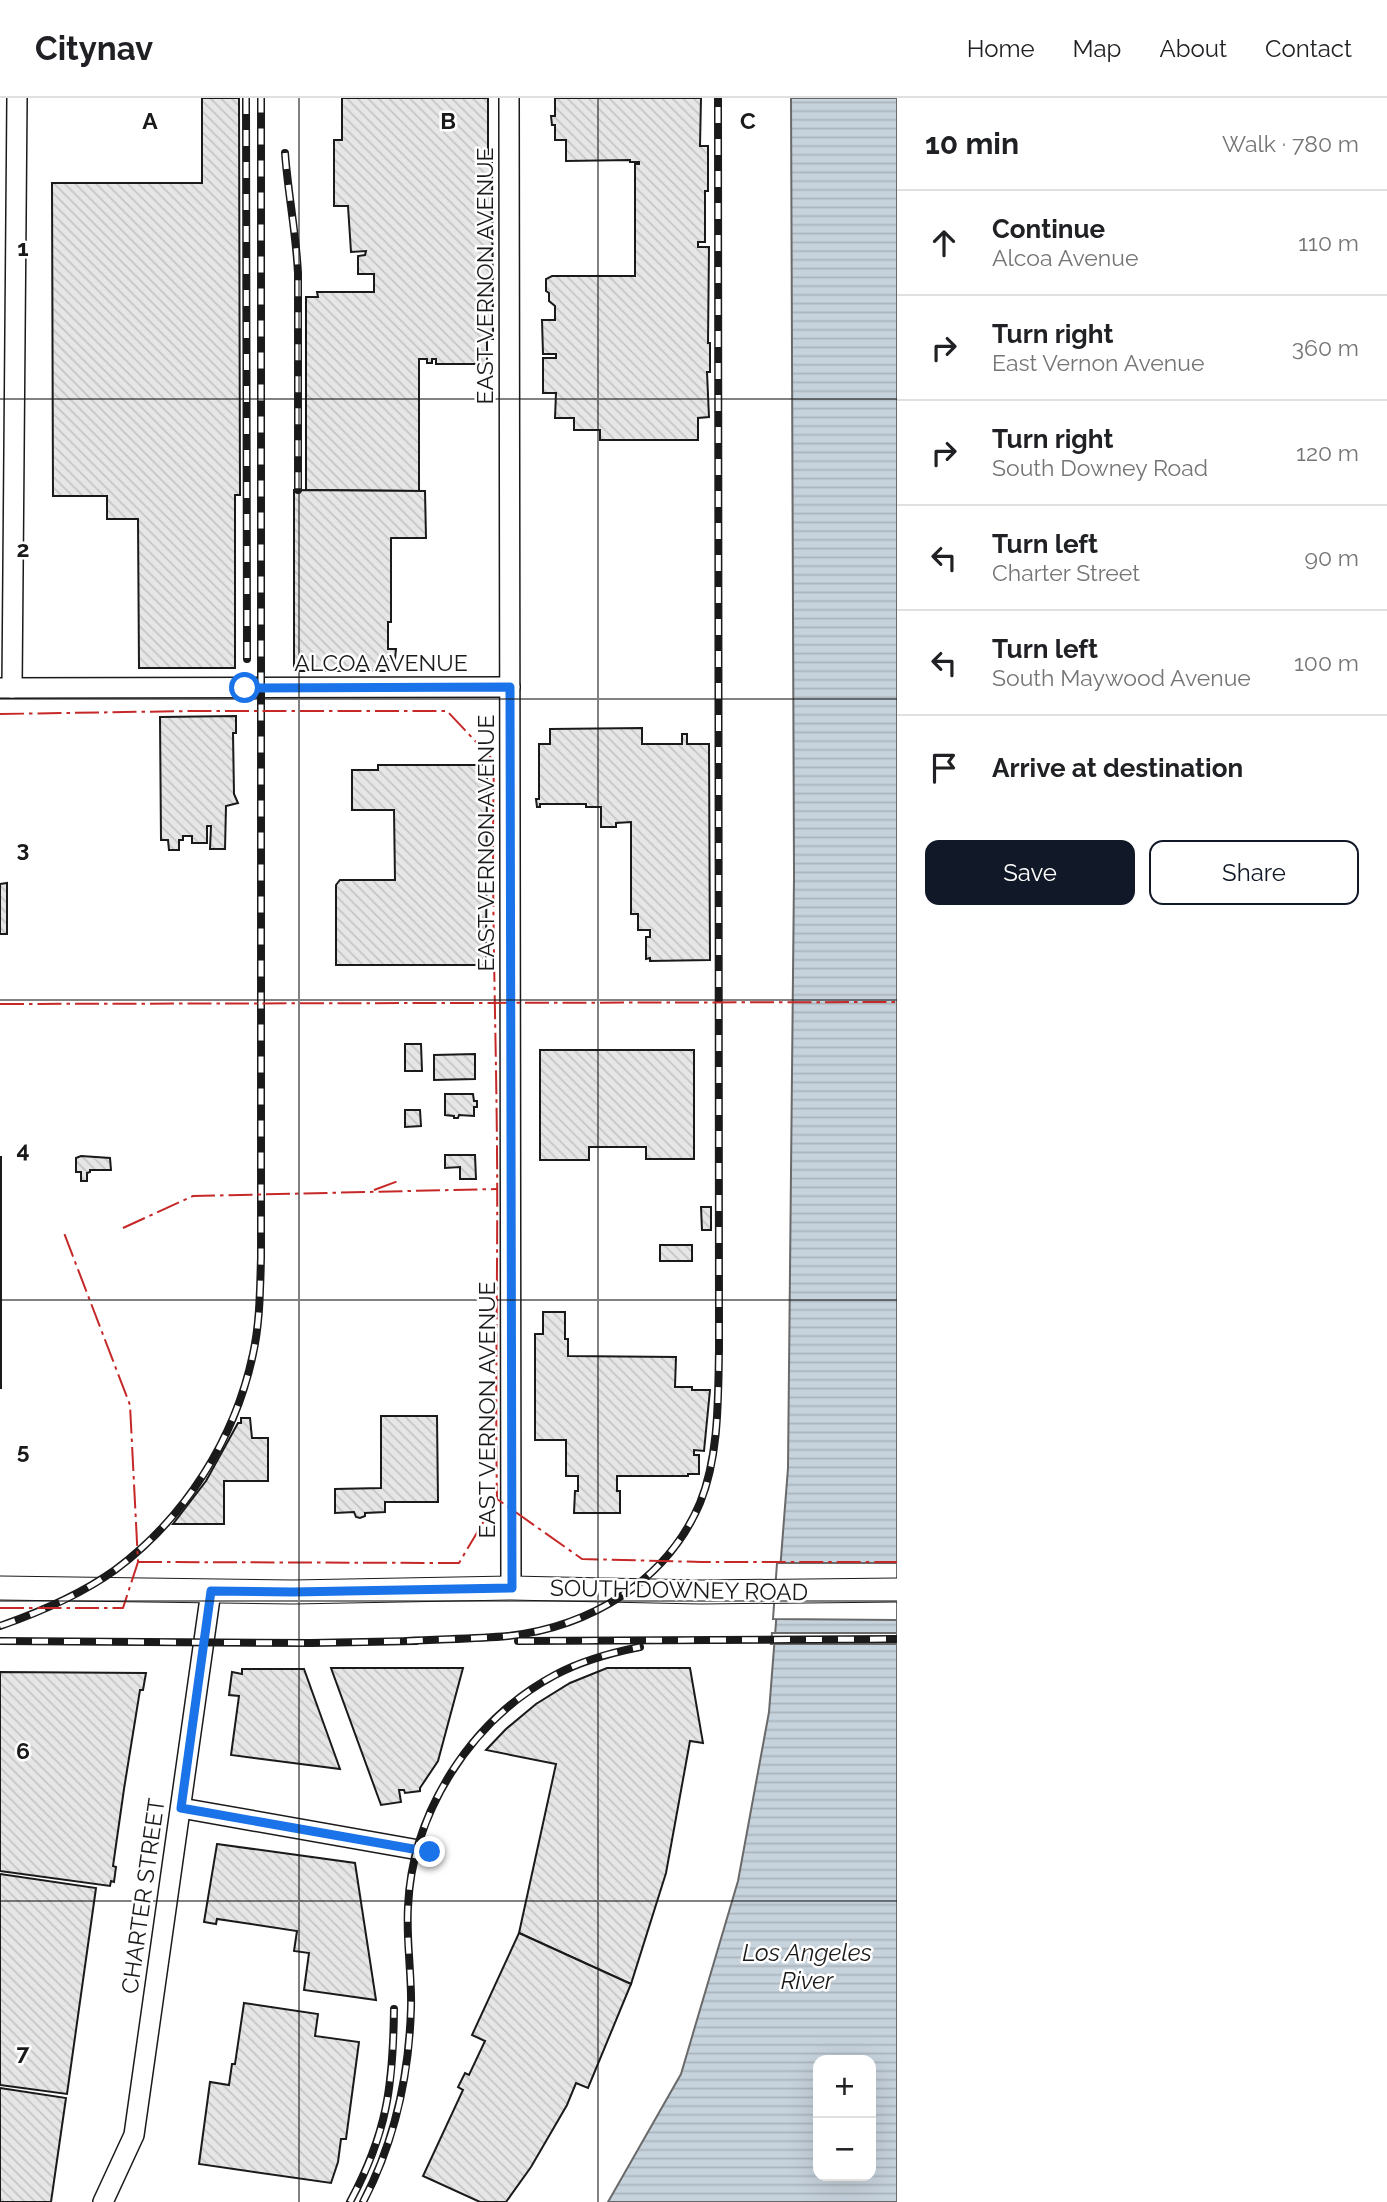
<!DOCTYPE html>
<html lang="en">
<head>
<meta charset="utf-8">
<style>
	body { margin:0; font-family:Raleway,sans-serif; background:#f6f6f6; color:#202124 }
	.controls { position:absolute; right:21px; bottom:21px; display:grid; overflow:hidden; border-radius:14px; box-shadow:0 7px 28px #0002 }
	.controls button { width:63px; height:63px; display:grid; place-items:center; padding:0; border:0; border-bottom:2px solid #e0e0e0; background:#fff; color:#202124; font:35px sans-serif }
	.stop { position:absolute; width:21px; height:21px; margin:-16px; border:5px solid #1a73e8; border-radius:50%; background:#fff }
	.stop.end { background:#1a73e8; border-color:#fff; box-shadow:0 2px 7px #0008 }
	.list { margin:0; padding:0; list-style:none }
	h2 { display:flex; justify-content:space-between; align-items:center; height:91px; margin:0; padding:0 28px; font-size:30px }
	h2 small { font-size:23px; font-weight:400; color:#757577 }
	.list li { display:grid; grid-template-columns:46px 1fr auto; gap:21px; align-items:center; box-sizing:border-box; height:105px; padding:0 28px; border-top:2px solid #e0e0e0 }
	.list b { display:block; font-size:26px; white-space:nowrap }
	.list p { margin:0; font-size:23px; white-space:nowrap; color:#757577 }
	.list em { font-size:23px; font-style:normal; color:#757577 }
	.actions { display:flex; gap:14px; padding:21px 28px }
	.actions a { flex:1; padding:16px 0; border:2px solid #111827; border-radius:14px; text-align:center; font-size:24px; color:#111827 }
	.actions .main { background:#111827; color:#fff }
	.icon { flex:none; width:38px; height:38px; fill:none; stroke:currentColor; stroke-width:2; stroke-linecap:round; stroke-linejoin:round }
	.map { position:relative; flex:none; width:897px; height:2104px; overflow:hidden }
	header { display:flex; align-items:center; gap:42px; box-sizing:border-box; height:98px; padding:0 35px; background:#fff; border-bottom:2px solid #e0e0e0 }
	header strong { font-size:33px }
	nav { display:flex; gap:38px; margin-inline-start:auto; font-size:24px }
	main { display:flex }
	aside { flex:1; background:#fff }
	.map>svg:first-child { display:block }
</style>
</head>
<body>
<header>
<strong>Citynav</strong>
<nav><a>Home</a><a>Map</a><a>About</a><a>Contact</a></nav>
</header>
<main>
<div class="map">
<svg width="897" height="2104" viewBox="0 0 897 2104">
	<defs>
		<pattern id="water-rules" width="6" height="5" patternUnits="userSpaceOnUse" patternTransform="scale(1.75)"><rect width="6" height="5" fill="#c6d2dc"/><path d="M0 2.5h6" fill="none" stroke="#aab4bc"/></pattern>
		<pattern id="building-back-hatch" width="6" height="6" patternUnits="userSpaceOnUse" patternTransform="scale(1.75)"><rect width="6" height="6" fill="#e6e6e6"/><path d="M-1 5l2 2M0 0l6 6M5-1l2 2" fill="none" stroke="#c5c5c5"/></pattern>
	</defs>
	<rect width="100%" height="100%" fill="#fff"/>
	<path fill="url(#water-rules)" stroke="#6a6a6a" stroke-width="2" fill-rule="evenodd" d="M791 0H897V2104H608L681 1976 738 1783 769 1614 788 1370 794 778ZM818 1962H871V2078H818Z"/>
	<g fill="#fff" stroke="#6a6a6a" stroke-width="2">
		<polygon points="777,1465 897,1465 897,1522 773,1521"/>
		<polygon points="772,1535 897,1535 897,1546 771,1546"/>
	</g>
	<g fill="url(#building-back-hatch)" stroke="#1a1a1a" stroke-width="2">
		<polygon points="202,0 239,0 240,397 235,397 235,570 139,570 138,421 107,421 107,398 53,398 52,85 202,85"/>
		<polygon points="342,0 488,0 488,63 492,63 493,241 487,241 487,266 436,266 436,261 432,261 432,265 427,265 427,261 419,261 419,393 306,392 306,199 318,199 317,194 374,194 374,176 358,176 358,158 365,157 366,153 351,154 348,108 334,108 334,42 342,42"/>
		<polygon points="555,0 701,0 700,48 708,48 708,93 705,93 705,144 698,144 698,149 709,149 708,245 710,245 710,274 707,274 709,319 698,320 698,342 600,342 600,332 574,332 574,320 555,320 556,295 543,295 543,260 556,260 556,256 543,256 542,222 555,222 555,208 549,203 549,195 546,193 546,181 552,178 635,178 635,66 639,66 639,64 630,64 630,62 566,63 566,42 555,42 555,27 552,27 551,18 555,18"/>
		<polygon points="294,392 425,393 426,440 391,440 391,524 388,524 388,551 396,551 395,561 387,561 388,573 294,573"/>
		<polygon points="236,618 236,635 233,635 234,696 238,705 226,708 225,751 210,751 211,728 207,728 207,745 192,745 192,738 183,738 183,742 179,742 179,752 169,752 168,742 161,742 160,619"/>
		<polygon points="642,630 642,646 682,646 682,636 687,636 687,646 709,646 710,862 650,863 650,860 646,861 646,839 650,839 650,832 638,832 638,816 631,816 631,724 616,725 616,729 601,729 601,709 586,709 586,706 540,706 540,709 537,709 536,701 539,701 539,646 550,646 550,631"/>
		<polygon points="378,667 487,667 486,867 336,867 336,787 340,782 395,782 394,712 352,712 352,672 378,672"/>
		<polygon points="7,785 7,836 0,836 0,786"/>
		<polygon points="405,946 421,946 422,973 405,973"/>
		<polygon points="540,952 694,952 694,1061 646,1061 646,1049 589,1049 589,1062 540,1062"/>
		<polygon points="475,956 475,981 434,982 434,957"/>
		<polygon points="445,996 473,996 474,1003 477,1003 477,1009 474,1009 474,1018 459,1017 458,1020 454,1020 454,1018 445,1017"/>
		<polygon points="405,1012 420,1012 421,1028 405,1029"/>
		<polygon points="445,1057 475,1057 476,1081 460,1081 460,1069 445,1070"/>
		<polygon points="1,1058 1,1290 0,1290"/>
		<polygon points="81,1058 110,1060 111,1072 90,1072 90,1074 87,1075 87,1083 81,1083 81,1074 76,1074 76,1060"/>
		<polygon points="701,1109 711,1109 711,1132 702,1132"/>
		<rect x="660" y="1147" width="32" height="16"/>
		<polygon points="543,1214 565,1214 565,1241 568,1241 568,1258 676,1259 675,1289 692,1289 692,1292 710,1292 704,1353 694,1352 694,1357 699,1357 699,1376 688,1376 688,1378 617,1378 617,1393 620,1393 620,1415 574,1415 575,1393 578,1393 578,1378 566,1378 566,1342 535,1342 535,1236 543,1236"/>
		<polygon points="381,1318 437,1318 438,1404 385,1404 385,1414 365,1415 365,1418 360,1420 356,1419 354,1414 335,1415 335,1391 381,1390"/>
		<polygon points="241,1320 250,1320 252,1340 268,1340 268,1383 224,1383 224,1426 173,1426 206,1383 238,1325 241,1325"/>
		<polygon points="331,1570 463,1570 438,1663 420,1690 420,1693 405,1695 404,1692 399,1692 401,1704 381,1707"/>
		<polygon points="607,1570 690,1570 703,1645 690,1643 666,1775 631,1886 519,1835 556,1666 486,1652 506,1631 536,1606 570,1585"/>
		<polygon points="242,1571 304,1571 340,1671 231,1657 239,1598 229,1597 232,1574 242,1576"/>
		<polygon points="0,1574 146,1575 143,1592 140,1592 124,1691 113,1768 116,1769 114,1784 111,1783 110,1788 0,1773"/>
		<polygon points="217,1746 355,1765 376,1902 304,1892 309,1855 294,1853 297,1833 217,1821 216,1826 204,1824"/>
		<polygon points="0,1776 96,1790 67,1996 0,1987"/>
		<polygon points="519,1835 631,1886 588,1990 576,1985 567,2007 531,2069 506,2104 480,2104 423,2078 463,1992 458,1989 465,1975 469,1977 485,1943 472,1937"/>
		<polygon points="244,1905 318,1916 315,1938 359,1944 346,2041 341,2041 338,2064 331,2085 199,2066 210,1984 229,1987 232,1966 235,1966"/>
		<polygon points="0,1990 66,2000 51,2104 0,2104"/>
	</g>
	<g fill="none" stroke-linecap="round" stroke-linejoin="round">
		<g stroke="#1a1a1a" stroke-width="22">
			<g id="minor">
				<polyline points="509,0 511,1490"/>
				<polyline points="0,590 510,589"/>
				<polyline points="12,590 17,0"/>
				<polyline points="181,1710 430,1754"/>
				<polyline points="103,2104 134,2037 211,1493"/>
			</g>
		</g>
		<g stroke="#1a1a1a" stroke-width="25">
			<polyline id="major" points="0,1490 293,1494 511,1490 701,1494 897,1492"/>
		</g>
		<use href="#minor" stroke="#fff" stroke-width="19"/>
		<use href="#major" stroke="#fff" stroke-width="23"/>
		<g stroke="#1a1a1a" stroke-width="8">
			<g id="rail">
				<polyline points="246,0 247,561"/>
				<path d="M285 55C288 95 296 135 298 175V392"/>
				<path d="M0 1528C40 1514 80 1497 115 1472 185 1420 235 1341 253 1256 260 1224 260 1192 261 1160V0"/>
				<polyline points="0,1543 311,1545 416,1543"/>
				<path d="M407 1543C440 1541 475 1541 508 1538 590 1529 667 1483 700 1405 719 1358 718 1302 719 1252L718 0"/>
				<polyline points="518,1543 897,1541"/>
				<path d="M350 2104C387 2035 393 1989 394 1911"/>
				<path d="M363 2104C395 2043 409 1978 411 1910 412 1877 406 1843 408 1809 412 1714 471 1622 555 1577 581 1563 610 1555 640 1549"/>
			</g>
		</g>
		<use href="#rail" stroke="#fff" stroke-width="5" stroke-dasharray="16" stroke-linecap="butt"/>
		<g stroke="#c62828" stroke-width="2" stroke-dasharray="24 5 3.5 5" stroke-linecap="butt">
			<path d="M0 616 192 613H447L494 663C491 792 496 921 497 1051 498 1168 495 1284 497 1401L582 1461 702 1464H897"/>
			<polyline points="0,906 897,904"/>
			<polyline points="374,1092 398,1083"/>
			<polyline points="123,1130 193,1098 497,1091"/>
			<polyline points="138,1464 459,1465 497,1401"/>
			<polyline points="0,1510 123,1510 138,1464 130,1307 64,1135"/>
		</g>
	</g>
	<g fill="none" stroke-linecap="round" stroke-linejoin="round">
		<polyline stroke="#1a73e8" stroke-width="9" points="245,590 510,589 512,1490 293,1494 211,1493 181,1710 430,1754"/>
	</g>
	<path fill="none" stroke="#1a1a1a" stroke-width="2" stroke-opacity="0.55" d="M299 0V2104M598 0V2104M0 301H897M0 601H897M0 902H897M0 1202H897M0 1503H897M0 1803H897"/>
	<g text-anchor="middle" stroke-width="5" stroke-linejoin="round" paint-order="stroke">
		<g font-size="23" fill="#1a1a1a" stroke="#fff">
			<text transform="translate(485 178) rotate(-90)" y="8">EAST VERNON AVENUE</text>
			<text x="381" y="573">ALCOA AVENUE</text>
			<text transform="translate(486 745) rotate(-90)" y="8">EAST VERNON AVENUE</text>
			<text transform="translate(487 1312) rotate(-90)" y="8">EAST VERNON AVENUE</text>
			<text transform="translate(679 1492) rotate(1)" y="8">SOUTH DOWNEY ROAD</text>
			<text transform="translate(143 1798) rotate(-82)" y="8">CHARTER STREET</text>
		</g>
		<g font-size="24" font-style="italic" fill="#1a1a1a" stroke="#fff">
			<text x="807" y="1863">Los Angeles<tspan x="807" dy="28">River</tspan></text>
		</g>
	</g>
	<g font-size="23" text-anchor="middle" font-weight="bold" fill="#1a1a1a" stroke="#fff" stroke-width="5" stroke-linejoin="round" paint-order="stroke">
		<text x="150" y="31">A</text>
		<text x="448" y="31">B</text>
		<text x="748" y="31">C</text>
		<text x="23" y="158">1</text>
		<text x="23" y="459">2</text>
		<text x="23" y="759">3</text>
		<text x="23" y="1060">4</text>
		<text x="23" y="1361">5</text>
		<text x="23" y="1661">6</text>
		<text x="23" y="1962">7</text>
	</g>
</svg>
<div class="controls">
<button>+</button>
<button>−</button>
</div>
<div class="stop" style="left:245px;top:590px"></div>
<div class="stop end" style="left:430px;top:1754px"></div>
</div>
<aside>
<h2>10 min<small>Walk · 780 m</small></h2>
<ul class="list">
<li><svg class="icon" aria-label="ahead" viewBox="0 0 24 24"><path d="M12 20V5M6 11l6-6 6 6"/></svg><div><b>Continue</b><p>Alcoa Avenue</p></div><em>110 m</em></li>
<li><svg class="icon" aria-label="right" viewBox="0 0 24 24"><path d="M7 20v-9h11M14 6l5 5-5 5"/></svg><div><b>Turn right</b><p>East Vernon Avenue</p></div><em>360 m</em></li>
<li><svg class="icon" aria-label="right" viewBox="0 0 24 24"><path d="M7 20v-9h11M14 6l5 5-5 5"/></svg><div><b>Turn right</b><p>South Downey Road</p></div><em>120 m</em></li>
<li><svg class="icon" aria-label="left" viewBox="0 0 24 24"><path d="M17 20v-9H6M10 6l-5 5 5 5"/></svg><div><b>Turn left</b><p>Charter Street</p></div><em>90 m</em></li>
<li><svg class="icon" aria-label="left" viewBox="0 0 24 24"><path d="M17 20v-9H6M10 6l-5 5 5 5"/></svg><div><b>Turn left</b><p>South Maywood Avenue</p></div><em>100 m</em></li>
<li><svg class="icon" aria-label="arrive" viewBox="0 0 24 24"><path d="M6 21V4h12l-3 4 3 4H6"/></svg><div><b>Arrive at destination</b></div></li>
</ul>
<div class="actions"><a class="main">Save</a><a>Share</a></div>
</aside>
</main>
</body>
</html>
